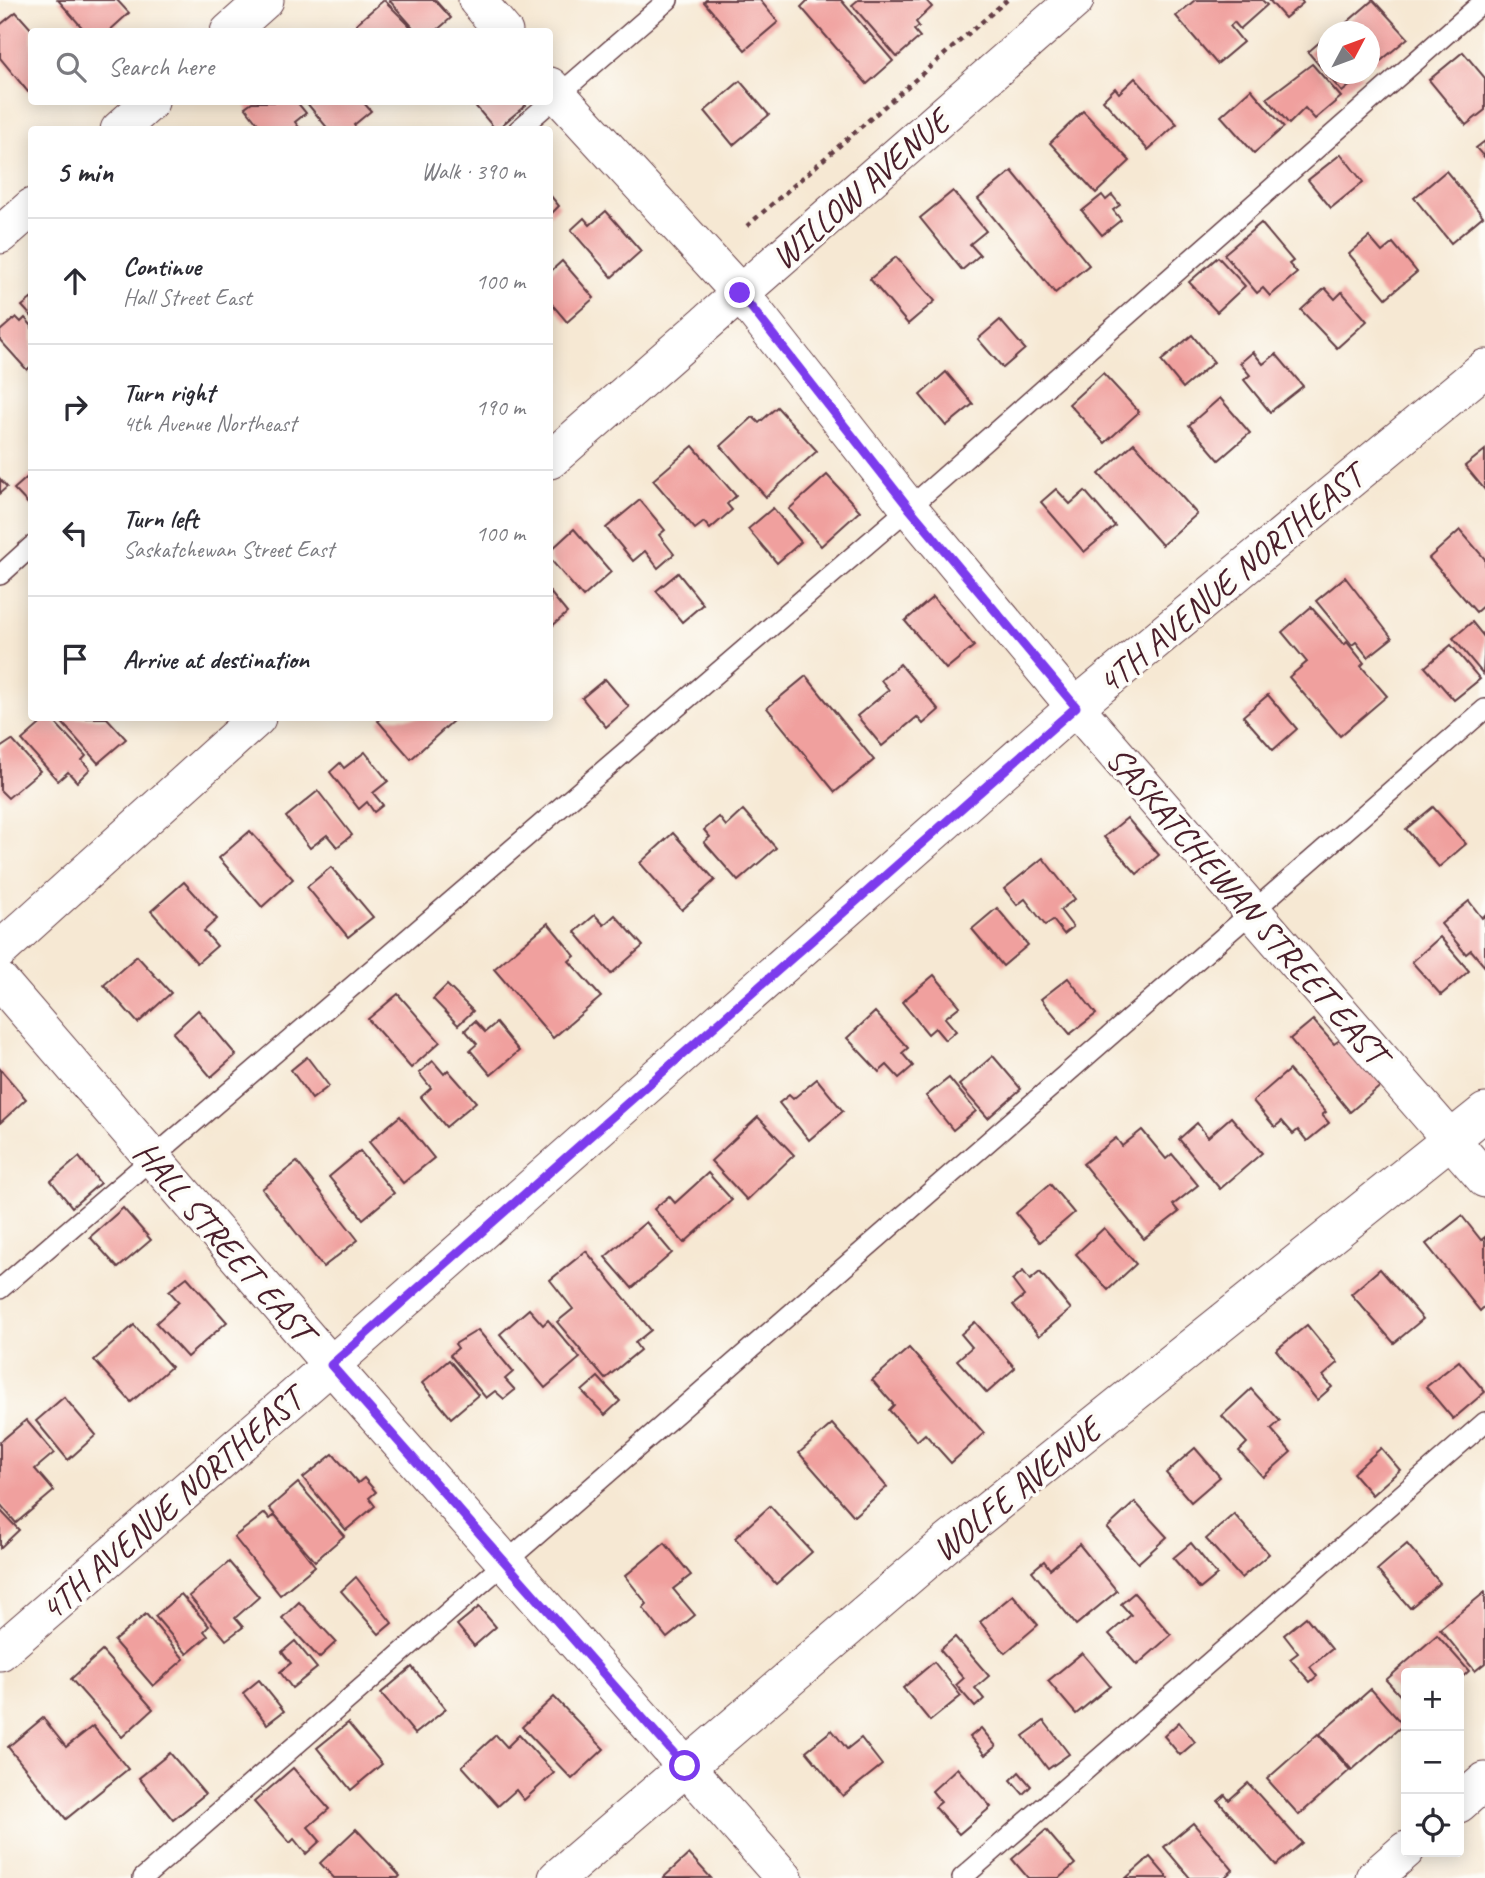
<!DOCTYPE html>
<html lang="en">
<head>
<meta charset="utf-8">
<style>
	body { margin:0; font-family:Caveat,sans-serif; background:#f7f7f7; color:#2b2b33 }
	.controls { position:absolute; right:21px; bottom:21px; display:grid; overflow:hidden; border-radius:7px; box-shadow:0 4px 18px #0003 }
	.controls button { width:63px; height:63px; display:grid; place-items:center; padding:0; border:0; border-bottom:2px solid #e1e1e2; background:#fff; color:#2b2b33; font:35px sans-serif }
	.compass { position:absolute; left:1317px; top:21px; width:63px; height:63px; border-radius:50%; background:#fff; box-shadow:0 4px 18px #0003; rotate:49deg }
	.stop { position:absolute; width:21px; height:21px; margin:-16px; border:5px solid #7c3aed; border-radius:50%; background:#fff }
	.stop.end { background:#7c3aed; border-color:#fff; box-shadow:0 2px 7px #0008 }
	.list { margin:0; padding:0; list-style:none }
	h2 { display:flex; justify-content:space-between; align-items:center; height:91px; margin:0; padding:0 28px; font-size:30px }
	h2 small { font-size:23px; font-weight:400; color:#7c7c81 }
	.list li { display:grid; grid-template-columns:46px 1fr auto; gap:21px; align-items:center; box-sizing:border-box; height:126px; padding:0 28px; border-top:2px solid #e1e1e2 }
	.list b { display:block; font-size:26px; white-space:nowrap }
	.list p { margin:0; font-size:23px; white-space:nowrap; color:#7c7c81 }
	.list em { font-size:23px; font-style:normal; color:#7c7c81 }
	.icon { flex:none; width:38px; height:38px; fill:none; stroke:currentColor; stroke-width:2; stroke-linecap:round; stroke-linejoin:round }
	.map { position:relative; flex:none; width:1485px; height:1878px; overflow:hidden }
	.search { position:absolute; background:#fff; box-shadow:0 4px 18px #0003; left:28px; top:28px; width:525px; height:77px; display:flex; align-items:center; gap:18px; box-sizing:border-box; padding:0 24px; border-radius:7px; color:#7c7c81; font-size:26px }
	.panel { position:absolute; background:#fff; box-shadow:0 4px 18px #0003; left:28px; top:126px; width:525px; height:595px; border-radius:7px }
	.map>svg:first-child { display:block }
</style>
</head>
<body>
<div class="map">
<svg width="1485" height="1878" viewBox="0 0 1485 1878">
	<rect width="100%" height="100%" fill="#fdfcf7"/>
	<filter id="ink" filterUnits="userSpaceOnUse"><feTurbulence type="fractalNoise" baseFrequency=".0143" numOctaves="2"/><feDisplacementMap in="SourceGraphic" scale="14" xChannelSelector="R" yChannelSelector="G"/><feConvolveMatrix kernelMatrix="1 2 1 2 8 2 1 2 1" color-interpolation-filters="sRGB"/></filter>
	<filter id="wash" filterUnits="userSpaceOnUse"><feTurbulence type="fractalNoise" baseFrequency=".00686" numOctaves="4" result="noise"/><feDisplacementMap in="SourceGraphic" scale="28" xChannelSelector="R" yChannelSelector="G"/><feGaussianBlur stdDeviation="1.57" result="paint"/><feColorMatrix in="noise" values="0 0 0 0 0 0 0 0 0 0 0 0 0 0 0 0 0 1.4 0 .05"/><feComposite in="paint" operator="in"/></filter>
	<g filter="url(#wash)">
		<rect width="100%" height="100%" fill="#f6e8d3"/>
		<g id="blocks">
			<g fill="#f0a09e">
				<polygon points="58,0 117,0 129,13 108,32 86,32"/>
				<polygon points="384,0 410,26 404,32 362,32 356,24"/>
				<polygon points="389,0 435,0 451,18 435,32 417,32"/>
				<polygon points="706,0 760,0 778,22 745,50 704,2"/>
				<polygon points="808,0 841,0 893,61 867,84 801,7"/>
				<polygon points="858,0 926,0 932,7 916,22 919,26 914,30 920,37 897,57 852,5"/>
				<polygon points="1195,0 1262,0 1267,5 1240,29 1234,22 1230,26 1243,42 1217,64 1176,16"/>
				<polygon points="1269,0 1301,0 1303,3 1285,18"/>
				<polygon points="1373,0 1408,38 1377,64 1370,55 1370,32 1349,32 1344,25"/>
				<polygon points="16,12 32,30 32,90 28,92 0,58 0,25"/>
				<polygon points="1328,35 1328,74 1364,74 1342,92 1308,52"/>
				<polygon points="1463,52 1485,78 1485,110 1466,125 1429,80"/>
				<polygon points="1312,64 1341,97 1315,119 1305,108 1289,124 1267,98"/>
				<polygon points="1135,78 1177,124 1148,150 1103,100 1115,88 1119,93"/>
				<polygon points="740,81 769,115 733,145 705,111"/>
				<polygon points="1251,89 1284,127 1254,153 1221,116"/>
				<polygon points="252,102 297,102 306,113 295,122 301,130 263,130 245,107"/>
				<polygon points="306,102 363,102 371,111 354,125 357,130 329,130"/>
				<polygon points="472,102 523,102 526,105 496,130"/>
				<polygon points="1083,111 1130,161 1096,193 1050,143"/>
				<polygon points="1485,141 1485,158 1476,148"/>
				<polygon points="1341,154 1363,182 1331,208 1308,180"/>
				<polygon points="1012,171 1089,265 1055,293 978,199"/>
				<polygon points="1446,171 1483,216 1451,243 1414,198"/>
				<polygon points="953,191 986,231 970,244 980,255 962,270 920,218"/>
				<polygon points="550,195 559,206 550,215"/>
				<polygon points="1102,195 1106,200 1112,195 1120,205 1113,210 1121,220 1102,235 1082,211"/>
				<polygon points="606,211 641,251 612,277 571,230 584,218 590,225"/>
				<polygon points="1261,223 1293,261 1289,264 1297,273 1270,296 1263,288 1257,293 1224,254"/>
				<polygon points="1369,237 1382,252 1393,243 1417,272 1386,298 1349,254"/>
				<polygon points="896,257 935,301 908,324 870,279"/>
				<polygon points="1218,257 1245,286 1217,312 1189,282"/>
				<polygon points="562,261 594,298 567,322 550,302 550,272"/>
				<polygon points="1325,288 1335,299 1342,292 1367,321 1337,348 1301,310"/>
				<polygon points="32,298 32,317 22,306"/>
				<polygon points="16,317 21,322 25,318 32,326 32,365 27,370 0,340 0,331"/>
				<polygon points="1000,320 1025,349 1003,368 978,339"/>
				<polygon points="1192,335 1214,362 1183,388 1161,361"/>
				<polygon points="1253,352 1263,364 1276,354 1303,386 1270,412 1244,380 1250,375 1240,363"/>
				<polygon points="946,372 973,404 946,426 920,395"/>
				<polygon points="1103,373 1139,412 1105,443 1069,404"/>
				<polygon points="1220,398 1250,433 1219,460 1189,425"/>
				<polygon points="777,407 817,451 766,497 721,446 753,417 759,423"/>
				<polygon points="1134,443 1197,514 1162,545 1099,474"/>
				<polygon points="693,446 736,496 727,504 732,510 710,529 704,522 695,529 653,480"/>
				<polygon points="1485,450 1485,490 1465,466"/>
				<polygon points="32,473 32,508 14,489"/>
				<polygon points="827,475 860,511 821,546 789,509"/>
				<polygon points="0,479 7,487 0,493"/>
				<polygon points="1056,489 1070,504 1085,491 1115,526 1084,552 1041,502"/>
				<polygon points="640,500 665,530 659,535 674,554 658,568 645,551 633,561 606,528"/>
				<polygon points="773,508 801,542 777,563 748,529"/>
				<polygon points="574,529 611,572 583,597 550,559 550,551"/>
				<polygon points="1460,530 1485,559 1485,604 1476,612 1429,558"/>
				<polygon points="678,573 703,604 682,622 656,591"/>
				<polygon points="1345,577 1392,638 1368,657 1356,642 1352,645 1316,601"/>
				<polygon points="550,592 567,613 550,628"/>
				<polygon points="933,597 974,646 946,669 905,621"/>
				<polygon points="1311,607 1344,645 1347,642 1364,663 1361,666 1387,696 1340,736 1289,677 1307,662 1282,632"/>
				<polygon points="1472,622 1485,638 1483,674 1453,638"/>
				<polygon points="1451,645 1480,679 1454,700 1425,667"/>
				<polygon points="900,664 939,710 923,724 917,717 882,746 857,716 889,690 881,680"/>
				<polygon points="806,676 874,760 835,792 767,708"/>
				<polygon points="605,679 629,707 606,727 582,698"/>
				<polygon points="1268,695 1297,729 1273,750 1243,716"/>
				<polygon points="47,718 51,718 86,756 82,760 90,769 77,782 68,772 58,781 22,740"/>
				<polygon points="58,718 107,718 126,739 98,763"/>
				<polygon points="382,718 452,718 454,720 411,759 378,721"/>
				<polygon points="12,740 40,771 8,798 0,790 0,748"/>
				<polygon points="365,752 388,781 373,793 383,805 374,812 367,802 359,809 330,772 340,763 344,768"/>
				<polygon points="318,791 352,835 337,847 327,835 310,848 286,817"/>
				<polygon points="1433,807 1466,844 1439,867 1406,829"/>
				<polygon points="743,810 776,848 738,881 704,842 710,837 704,830 719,817 726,826"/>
				<polygon points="1127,818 1159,855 1137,874 1104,837"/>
				<polygon points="250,831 293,879 262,907 219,858"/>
				<polygon points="673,833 715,880 682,910 640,863"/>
				<polygon points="1043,858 1075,899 1060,910 1073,927 1064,934 1053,920 1045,925 1025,899 1017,905 1004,889"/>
				<polygon points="331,867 373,917 348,937 307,887"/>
				<polygon points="184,882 217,919 204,931 217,946 197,963 151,911"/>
				<polygon points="1469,901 1482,918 1485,915 1485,967 1471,950 1466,954 1441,924"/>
				<polygon points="997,908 1028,945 1003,966 972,929"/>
				<polygon points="595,915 604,925 615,915 643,946 611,974 575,932"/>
				<polygon points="548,923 575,956 569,961 601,997 553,1038 494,969"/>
				<polygon points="1440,937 1469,971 1441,995 1412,962"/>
				<polygon points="137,956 171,993 138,1023 104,985"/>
				<polygon points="934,975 960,1006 945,1018 956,1031 945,1040 935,1028 928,1034 902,1002"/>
				<polygon points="1068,978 1096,1014 1070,1034 1041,999"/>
				<polygon points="447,985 473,1011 458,1025 433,999"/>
				<polygon points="398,994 440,1042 411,1068 368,1019"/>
				<polygon points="198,1010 236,1055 211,1077 173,1033"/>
				<polygon points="875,1012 908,1048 902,1053 913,1066 899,1078 887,1065 879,1072 847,1038"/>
				<polygon points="1313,1020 1334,1044 1344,1037 1383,1084 1350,1112 1290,1039"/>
				<polygon points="475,1021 485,1032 496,1023 519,1051 491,1075 470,1050 477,1044 465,1030"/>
				<polygon points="993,1056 1021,1089 988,1118 959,1085"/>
				<polygon points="307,1057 329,1086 312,1099 291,1070"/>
				<polygon points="433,1061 444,1074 448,1070 476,1102 446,1127 421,1097 431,1088 419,1073"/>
				<polygon points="0,1069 26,1099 0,1123"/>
				<polygon points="1289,1070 1326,1112 1322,1115 1329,1123 1307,1141 1298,1130 1293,1134 1282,1121 1275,1127 1253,1101"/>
				<polygon points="949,1078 976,1111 953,1130 926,1096"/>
				<polygon points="817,1079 843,1111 809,1140 779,1103 789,1095 793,1099"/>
				<polygon points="400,1116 434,1158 403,1183 369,1142"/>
				<polygon points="758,1117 794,1155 747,1200 711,1161"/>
				<polygon points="1231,1117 1262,1153 1220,1189 1179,1139 1197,1123 1208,1137"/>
				<polygon points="1142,1130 1166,1159 1172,1154 1198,1185 1173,1205 1179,1212 1144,1239 1083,1164 1116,1138 1122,1146"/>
				<polygon points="360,1151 394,1193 363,1219 329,1177"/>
				<polygon points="79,1157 100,1183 72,1207 51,1181"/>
				<polygon points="297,1162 358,1240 323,1267 262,1189"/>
				<polygon points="708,1173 732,1200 684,1243 654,1209 669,1196 675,1203"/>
				<polygon points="1050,1184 1074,1213 1040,1242 1016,1213"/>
				<polygon points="123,1208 151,1240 118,1268 90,1237"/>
				<polygon points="1462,1216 1481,1240 1485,1237 1485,1306 1480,1311 1426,1244"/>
				<polygon points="646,1222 672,1253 632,1288 605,1257"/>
				<polygon points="1104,1228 1136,1264 1108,1290 1076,1254"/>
				<polygon points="586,1251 651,1330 635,1343 640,1350 605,1379 557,1322 573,1309 550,1280"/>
				<polygon points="1380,1269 1423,1319 1394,1343 1351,1294"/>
				<polygon points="1023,1271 1030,1280 1040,1272 1071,1309 1039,1336 1013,1305 1024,1296 1012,1280"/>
				<polygon points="187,1277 227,1322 187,1357 156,1323 179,1302 169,1291"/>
				<polygon points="529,1309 543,1325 548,1320 580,1358 545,1388 500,1334"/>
				<polygon points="975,1322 1015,1368 987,1393 957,1360 972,1347 961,1334"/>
				<polygon points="134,1325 171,1367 131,1402 94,1360"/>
				<polygon points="1307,1325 1338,1363 1323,1376 1332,1387 1317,1400 1276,1350"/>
				<polygon points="478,1330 513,1372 505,1379 515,1390 504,1399 495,1391 486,1398 450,1355 458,1348 455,1344"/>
				<polygon points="909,1348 984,1433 951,1463 925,1434 917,1441 889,1410 894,1405 872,1380"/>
				<polygon points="449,1360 478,1395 451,1418 422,1383"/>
				<polygon points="1459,1361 1485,1392 1453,1419 1426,1387"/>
				<polygon points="598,1377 620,1401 605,1415 582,1391"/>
				<polygon points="1251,1389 1280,1421 1271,1429 1291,1452 1263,1477 1239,1451 1247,1443 1222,1416"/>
				<polygon points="64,1397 96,1435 68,1460 36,1421"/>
				<polygon points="26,1420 54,1453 35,1469 54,1491 16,1523 0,1504 0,1442"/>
				<polygon points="832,1424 887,1487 854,1516 799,1453"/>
				<polygon points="1195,1448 1220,1477 1191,1502 1166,1473"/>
				<polygon points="1381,1448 1400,1470 1372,1495 1353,1473"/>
				<polygon points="333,1454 358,1483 364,1478 376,1492 369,1498 375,1506 346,1530 303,1478"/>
				<polygon points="298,1483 344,1536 315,1561 269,1508"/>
				<polygon points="1135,1502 1167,1537 1138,1563 1107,1528"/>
				<polygon points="770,1506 812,1552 776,1584 735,1538"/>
				<polygon points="0,1510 19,1530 0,1548"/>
				<polygon points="265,1513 270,1519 275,1515 315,1566 280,1595 234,1537"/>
				<polygon points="1234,1514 1269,1554 1241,1578 1206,1539"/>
				<polygon points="665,1543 691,1575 673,1589 695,1615 667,1638 643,1608 647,1604 625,1576"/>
				<polygon points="1191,1543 1217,1575 1200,1589 1173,1558"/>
				<polygon points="1079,1544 1117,1591 1076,1625 1032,1571 1044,1561 1050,1569"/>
				<polygon points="1407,1544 1440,1583 1410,1608 1377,1570"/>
				<polygon points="229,1562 259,1597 235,1618 243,1627 226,1640 189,1596"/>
				<polygon points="356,1577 392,1623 379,1634 341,1591"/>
				<polygon points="1485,1592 1485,1663 1475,1671 1440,1629"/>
				<polygon points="1134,1593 1171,1635 1137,1665 1109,1634 1131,1615 1121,1604"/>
				<polygon points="181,1594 209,1626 204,1631 208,1636 187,1654 155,1616"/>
				<polygon points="1013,1595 1038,1625 1005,1653 980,1622"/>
				<polygon points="299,1602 336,1642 319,1658 282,1618"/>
				<polygon points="479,1607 496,1627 474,1646 457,1625"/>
				<polygon points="146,1614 184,1659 153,1686 114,1641"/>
				<polygon points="1306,1617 1332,1649 1310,1667 1317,1676 1310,1682 1290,1659 1298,1653 1284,1635"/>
				<polygon points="1437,1635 1469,1671 1459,1680 1459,1673 1406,1673 1406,1702 1386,1680"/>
				<polygon points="955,1637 989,1676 975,1688 984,1699 975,1707 956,1685 964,1678 940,1650"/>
				<polygon points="295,1641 317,1668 292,1688 280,1672 291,1663 282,1652"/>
				<polygon points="102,1651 153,1709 122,1737 71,1679"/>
				<polygon points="1082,1653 1110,1686 1076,1714 1048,1681"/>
				<polygon points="934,1662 961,1696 930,1721 903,1688"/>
				<polygon points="412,1667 446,1709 415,1734 381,1693"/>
				<polygon points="259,1680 284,1711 267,1724 243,1693"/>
				<polygon points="1371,1689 1403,1725 1352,1770 1320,1734"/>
				<polygon points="554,1697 604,1749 572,1779 522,1727"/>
				<polygon points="43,1718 66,1747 93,1726 128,1769 66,1819 8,1747"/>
				<polygon points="1044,1721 1069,1754 1048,1769 1023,1736"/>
				<polygon points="1179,1722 1195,1742 1180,1755 1164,1736"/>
				<polygon points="348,1723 382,1764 351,1790 317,1748"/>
				<polygon points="981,1728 996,1746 985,1755 970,1737"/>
				<polygon points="832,1730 847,1749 861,1738 882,1765 843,1796 806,1751"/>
				<polygon points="1318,1734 1350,1770 1299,1815 1267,1779"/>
				<polygon points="496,1735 507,1747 519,1735 554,1773 524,1800 516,1790 498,1806 462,1766"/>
				<polygon points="170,1753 205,1794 173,1820 139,1778"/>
				<polygon points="293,1768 329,1809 308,1827 320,1841 306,1854 294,1839 290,1843 254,1802"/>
				<polygon points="957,1768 991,1807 959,1834 935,1807 941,1802 932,1791"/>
				<polygon points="1019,1772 1031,1786 1023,1794 1011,1780"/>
				<polygon points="1248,1783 1302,1843 1276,1865 1218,1801 1225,1795 1229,1800"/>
				<polygon points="1193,1823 1233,1870 1224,1878 1190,1878 1164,1847"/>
				<polygon points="356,1829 400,1876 398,1878 334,1878 320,1863"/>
				<polygon points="1046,1830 1075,1864 1059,1878 1028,1878 1012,1859"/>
				<polygon points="689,1854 711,1878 663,1878"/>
				<polygon points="1150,1857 1168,1878 1126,1878"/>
			</g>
		</g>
	</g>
	<g filter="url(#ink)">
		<use href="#blocks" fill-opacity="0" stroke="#643d44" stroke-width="2"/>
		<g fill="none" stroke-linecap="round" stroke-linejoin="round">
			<g stroke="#643d44" stroke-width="22">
				<g id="lane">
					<polyline points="518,130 668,0"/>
					<polyline points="0,575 32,546"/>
					<polyline points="0,1289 909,508 1485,0"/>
					<polyline points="143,1878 1485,709"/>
					<polyline points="962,1878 1485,1422"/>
				</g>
			</g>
			<g stroke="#643d44" stroke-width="39">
				<g id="street">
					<polyline points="477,0 504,32"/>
					<polyline points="229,32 265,0"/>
					<polyline points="550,86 740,293 909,508 1075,707 1485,1179"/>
					<polyline points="119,130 150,102"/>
					<polyline points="0,235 32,207"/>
					<polyline points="550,460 1075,0"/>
					<polyline points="0,950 257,718"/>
					<polyline points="0,981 331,1365 784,1878"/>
					<polyline points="0,1652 331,1365 1075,707 1485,368"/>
					<polyline points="1459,1804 1485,1781"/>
					<polyline points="557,1878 946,1544 1485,1112"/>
					<polyline points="1374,1878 1406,1850"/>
				</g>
			</g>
			<polyline stroke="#643d44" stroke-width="4.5" stroke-dasharray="5 5" stroke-linecap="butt" points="747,226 1007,0"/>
			<use href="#lane" stroke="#fff" stroke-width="19"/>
			<use href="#street" stroke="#fff" stroke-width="37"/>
		</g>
	</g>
	<g fill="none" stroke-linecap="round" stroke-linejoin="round" filter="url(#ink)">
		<polyline stroke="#7c3aed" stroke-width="9" points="685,1766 331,1365 1076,707 909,508 740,293"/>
	</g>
	<g text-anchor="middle" stroke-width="7" stroke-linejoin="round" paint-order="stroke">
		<g font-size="35" fill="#4a1f2b" stroke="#fdfcf7">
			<text transform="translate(860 189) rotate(-41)" y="12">WILLOW AVENUE</text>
			<text transform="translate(1230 579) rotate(-40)" y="12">4TH AVENUE NORTHEAST</text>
			<text transform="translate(1247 905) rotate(49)" y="12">SASKATCHEWAN STREET EAST</text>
			<text transform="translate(224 1241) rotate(49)" y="12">HALL STREET EAST</text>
			<text transform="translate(1016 1489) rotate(-39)" y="12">WOLFE AVENUE</text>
			<text transform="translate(171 1504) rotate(-41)" y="12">4TH AVENUE NORTHEAST</text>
		</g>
	</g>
</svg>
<div class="controls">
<button>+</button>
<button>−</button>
<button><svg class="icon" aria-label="locate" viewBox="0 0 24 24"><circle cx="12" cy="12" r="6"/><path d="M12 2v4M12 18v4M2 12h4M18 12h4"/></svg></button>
</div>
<svg class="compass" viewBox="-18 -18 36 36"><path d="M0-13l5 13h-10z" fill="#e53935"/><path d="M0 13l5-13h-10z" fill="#7c7c81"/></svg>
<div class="stop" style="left:685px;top:1766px"></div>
<div class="stop end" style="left:740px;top:293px"></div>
<div class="search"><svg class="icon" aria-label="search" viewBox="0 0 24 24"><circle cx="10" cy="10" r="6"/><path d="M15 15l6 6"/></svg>Search here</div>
<section class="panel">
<h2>5 min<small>Walk · 390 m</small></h2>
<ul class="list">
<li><svg class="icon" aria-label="ahead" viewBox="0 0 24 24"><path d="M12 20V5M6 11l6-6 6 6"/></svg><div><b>Continue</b><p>Hall Street East</p></div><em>100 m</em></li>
<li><svg class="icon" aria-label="right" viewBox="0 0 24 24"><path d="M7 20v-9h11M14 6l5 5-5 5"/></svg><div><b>Turn right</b><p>4th Avenue Northeast</p></div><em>190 m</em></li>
<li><svg class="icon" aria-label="left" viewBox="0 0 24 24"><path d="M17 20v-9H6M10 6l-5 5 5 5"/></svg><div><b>Turn left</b><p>Saskatchewan Street East</p></div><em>100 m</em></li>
<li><svg class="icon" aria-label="arrive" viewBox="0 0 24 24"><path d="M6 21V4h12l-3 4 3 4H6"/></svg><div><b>Arrive at destination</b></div></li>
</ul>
</section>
</div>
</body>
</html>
